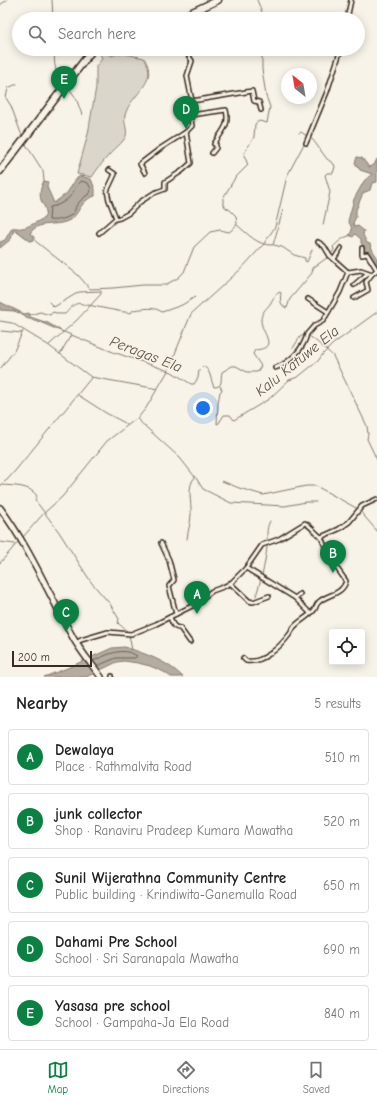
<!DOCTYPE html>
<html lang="en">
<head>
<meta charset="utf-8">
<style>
	body { margin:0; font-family:"Comic Neue",sans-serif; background:#f2f2f2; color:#222 }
	.controls { position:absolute; right:12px; bottom:12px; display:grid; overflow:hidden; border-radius:4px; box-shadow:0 2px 10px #0003 }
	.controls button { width:36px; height:36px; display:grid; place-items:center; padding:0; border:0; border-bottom:1px solid #e0e0e0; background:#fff; color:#222; font:20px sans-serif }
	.compass { position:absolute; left:281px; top:68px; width:36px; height:36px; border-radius:50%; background:#fff; box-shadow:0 2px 10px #0003; rotate:329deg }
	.scale { position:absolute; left:12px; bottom:10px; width:80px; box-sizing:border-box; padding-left:4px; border:2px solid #3b2a1e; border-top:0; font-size:11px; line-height:14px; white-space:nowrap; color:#3b2a1e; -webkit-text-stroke:3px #f7f3e8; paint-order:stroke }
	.you { position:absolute; left:203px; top:408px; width:14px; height:14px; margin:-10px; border:3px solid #fff; border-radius:50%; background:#1a73e8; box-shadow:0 0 0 6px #1a73e833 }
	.badge { display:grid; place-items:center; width:26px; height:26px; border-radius:50%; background:#0b8043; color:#fff; font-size:13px; font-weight:700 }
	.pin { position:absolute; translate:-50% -33px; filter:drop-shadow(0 1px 2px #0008) }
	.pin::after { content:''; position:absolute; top:21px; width:14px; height:12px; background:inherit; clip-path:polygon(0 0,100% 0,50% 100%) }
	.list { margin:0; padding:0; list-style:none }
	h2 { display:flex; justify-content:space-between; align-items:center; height:52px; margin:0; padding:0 16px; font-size:17px }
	h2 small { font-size:13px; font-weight:400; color:#767676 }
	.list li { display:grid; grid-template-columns:26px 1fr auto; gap:12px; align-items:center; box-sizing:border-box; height:56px; margin:0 8px 8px; padding:0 8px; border:1px solid #e0e0e0; border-radius:4px }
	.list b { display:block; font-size:15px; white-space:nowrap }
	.list p { margin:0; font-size:13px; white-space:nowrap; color:#767676 }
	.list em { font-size:13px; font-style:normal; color:#767676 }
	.icon { flex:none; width:22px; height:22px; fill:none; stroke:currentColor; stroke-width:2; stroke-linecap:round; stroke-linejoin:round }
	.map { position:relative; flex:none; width:377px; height:677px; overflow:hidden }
	.search { position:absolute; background:#fff; box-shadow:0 2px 10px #0003; left:12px; right:12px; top:12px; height:44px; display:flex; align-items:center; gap:10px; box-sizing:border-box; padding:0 14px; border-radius:22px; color:#767676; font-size:15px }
	.sheet { height:372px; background:#fff }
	nav { display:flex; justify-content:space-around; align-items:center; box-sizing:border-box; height:56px; border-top:1px solid #e0e0e0; background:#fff; font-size:11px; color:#767676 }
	nav a { display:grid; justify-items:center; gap:2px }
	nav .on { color:#0b8043 }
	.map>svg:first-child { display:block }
</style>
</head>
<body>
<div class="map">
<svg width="377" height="677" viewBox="0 0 377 677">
	<rect width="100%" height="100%" fill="#f7f3e8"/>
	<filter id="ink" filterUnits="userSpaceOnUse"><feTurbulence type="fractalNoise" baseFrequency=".025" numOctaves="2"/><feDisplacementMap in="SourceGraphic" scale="8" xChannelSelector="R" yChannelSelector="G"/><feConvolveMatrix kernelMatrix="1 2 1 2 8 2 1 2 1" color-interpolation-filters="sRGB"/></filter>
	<g filter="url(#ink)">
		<path fill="#dbd6cb" stroke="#8b8074" d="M103 49H108L111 56 121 53 144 58C160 83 131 93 125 115 123 122 128 129 126 136 123 143 114 149 109 155 103 162 97 169 92 177L77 174 88 134 96 87V66L102 59 100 53Z"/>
		<g fill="#b4aca0" stroke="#84786c">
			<path d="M357 157 362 158 369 167 374 165 377 159V182L372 183 370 190 363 193 356 210V217L353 223 355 227 358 226 364 231 363 235 367 243 370 244 373 251 377 257V269L375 264 368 255 362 254 363 245 361 243V239L355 234 353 237 349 235C354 230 351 226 348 221L354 199 364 181 372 174 360 170 355 163Z"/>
			<path d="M80 176 91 179 95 189V196C92 197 89 198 87 200 77 208 78 218 65 222 54 226 36 221 30 234L34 237V240L30 241 17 231 14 230 11 239 0 248V242L5 240 12 228C16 227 18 229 22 228 29 227 38 221 44 218 49 210 43 206 41 200 39 193 41 186 44 181L48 182 47 187 54 203 67 193 76 179Z"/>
			<polygon points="0,302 24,314 29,313 30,317 48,323 63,332 42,323 26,318 22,314 14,311 0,310"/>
			<path d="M125 647C146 654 167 661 183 677H171L164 672 150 666 138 663 124 661 117 662 86 677H44L65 669 112 648Z"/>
		</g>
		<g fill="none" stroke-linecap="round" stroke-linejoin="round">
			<g stroke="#6b5e52" stroke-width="1">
				<path d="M81 181 88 183 91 189 90 193C85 197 80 200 76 206 76 207 74 212 74 212 69 219 57 221 49 220L50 207C58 206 67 201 72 194 75 189 76 184 81 181Z"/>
				<path d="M93 661C107 655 122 646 137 656L135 658H116L97 666"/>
			</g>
			<g stroke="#84786c" stroke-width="1">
				<polyline points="52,0 53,19"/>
				<polyline points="257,0 262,12 263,19"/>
				<polyline points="0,5 7,0"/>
				<path d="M55 49C53 61 55 75 64 84"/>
				<polyline points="17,84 8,88 6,98 11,106 22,136"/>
				<polyline points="68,87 76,98 82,115"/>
				<polyline points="299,133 301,132 307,136"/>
				<polyline points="310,138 313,140 327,159 334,164 335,167 333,173 327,173 325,175 330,192 323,225"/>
				<polyline points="25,143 43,171 44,181"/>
				<path d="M237 225C248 234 258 246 273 245L283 210"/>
				<polyline points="34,240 78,275 90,289 113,288 143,285 165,285 178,278 184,272 194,247 210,232 220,230 229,232 233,229 237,224 236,216 230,210 225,207 223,202 223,198 235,178 248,165 244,155 246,150 254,137 255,124 259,121 267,123 270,107 266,96 262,69 262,49"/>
				<polyline points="274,245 282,247 294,255 305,258 305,261 307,262 312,250"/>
				<path d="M331 254 334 250 333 247C337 243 343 237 349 236"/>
				<polyline points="49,302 54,307 79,292 101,291 101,294 77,320 49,345"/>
				<path d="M30 315 40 312 50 315 53 312 60 314H65C71 308 75 300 85 305H88C103 308 116 311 131 313L133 310C143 309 154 306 162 312L182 305 195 297"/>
				<polyline points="0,321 12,323 48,345 91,377 158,389"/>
				<polyline points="1,331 22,333"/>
				<path d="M64 332 113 352 172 372 191 384H194L198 378 199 370 203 366C211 370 210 379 214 387 224 387 220 379 222 372L232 366H236L247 372H257L261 366 253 354 255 350C280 348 261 333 261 320 261 313 266 309 270 304 273 299 275 294 280 292L281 293C280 300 280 306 287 308L290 299 312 273 313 268 328 257"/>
				<path d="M308 335C316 341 327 350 333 356L367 426 368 434 367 439 377 460"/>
				<polyline points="293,348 300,337 305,334"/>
				<polyline points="60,354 71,335"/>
				<polyline points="0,369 14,351 23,331"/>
				<polyline points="220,386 222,390 220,392 218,403 217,424 219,423 224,415 230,415 234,420 269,399 289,380 298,377 318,361 323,354 333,344 377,312"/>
				<polyline points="78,395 106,413 125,423 127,425"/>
				<polyline points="196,478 203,489 231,503 285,506 306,502 316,502"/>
				<polyline points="222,481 239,488 263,495 306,486 316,486 358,509 377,531"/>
				<polyline points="0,485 7,480 15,471 91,378"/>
				<path d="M1 485C14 486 30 485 37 496L35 500 59 532 91 582 110 604 119 619 118 623 128 632"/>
				<polyline points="23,537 44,513 62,497 107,441 136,419"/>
				<path d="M187 539C188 530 191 522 191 514 192 502 186 487 195 477L180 458 137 419 146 408 168 371 191 314 241 269 263 245 275 227 287 176 305 142"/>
				<polyline points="0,542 15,544"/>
				<polyline points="0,563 19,541"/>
				<path d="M262 576C264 566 266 557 267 547 268 538 265 530 270 521"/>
				<polyline points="256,596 261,579"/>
				<polyline points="129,635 132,650"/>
			</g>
			<g stroke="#3b2a1e" stroke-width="6">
				<g id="street">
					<polyline points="347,19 351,0"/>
					<polyline points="192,101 252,91 254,101 259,102 261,110"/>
					<path d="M191 115 226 110C230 126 222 131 214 144L216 145V148L212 153"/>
					<polyline points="306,143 327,92 341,49"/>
					<polyline points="109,170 115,174 107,191 109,200 116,218"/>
					<polyline points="145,173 140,164 161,148 186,132"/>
					<polyline points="99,233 115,219 120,218 129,213 140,202 154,193 165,189 165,182 182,171 191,163 186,132 192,126 190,113 192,101 187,76 192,61 184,49"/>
					<polyline points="318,242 324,246 330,256 348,272"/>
					<polyline points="362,248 362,255 367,254 377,270"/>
					<polyline points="334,259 341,248"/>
					<polyline points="354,285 368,273"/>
					<polyline points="354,298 368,290 366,282 372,274"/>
					<polyline points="308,299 328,312"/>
					<path d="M275 368C290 363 304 348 307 334L314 326 323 321 340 292 348 272 361 270 372 274 377 270"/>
					<polyline points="161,543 169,560 174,580 169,586 176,614"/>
					<polyline points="246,568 295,598 310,613"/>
					<polyline points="230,583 249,601 253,602 269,596"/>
					<polyline points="295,598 300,594"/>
					<path d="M170 617C172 623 173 628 180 628L190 642"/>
					<path d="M76 643 81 640 108 632 131 634 156 624 192 606 212 591 223 587 231 583 246 568 262 545 279 539 305 523C311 526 315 533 321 537L339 529 349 522 362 506 377 499"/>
					<path d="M243 658 246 661C262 664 280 647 289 635 291 633 292 630 294 627 300 620 310 616 315 609 316 607 316 605 318 603 325 594 342 596 346 581L331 560 321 537"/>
					<polyline points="112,676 112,677"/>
				</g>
			</g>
			<g stroke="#3b2a1e" stroke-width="8">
				<path id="primary" d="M0 508C29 547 48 592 71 634 79 650 91 663 101 677"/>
			</g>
			<g stroke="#3b2a1e" stroke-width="9">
				<g id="highway">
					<polyline points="177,19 218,0"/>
					<polyline points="0,171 93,49"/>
				</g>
			</g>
			<use href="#street" stroke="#f7f3e8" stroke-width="3"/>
			<use href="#primary" stroke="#f7f3e8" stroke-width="5"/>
			<use href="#highway" stroke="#f7f3e8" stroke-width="6"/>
		</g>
	</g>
	<g text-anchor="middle" stroke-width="3" stroke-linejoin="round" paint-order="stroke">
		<g font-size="15" font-style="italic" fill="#5f5145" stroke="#f7f3e8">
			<text transform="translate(146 354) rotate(21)" y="5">Peragas Ela</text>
			<text transform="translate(297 361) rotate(-39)" y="5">Kalu Katuwe Ela</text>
		</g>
	</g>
</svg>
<div class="controls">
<button><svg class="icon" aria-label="locate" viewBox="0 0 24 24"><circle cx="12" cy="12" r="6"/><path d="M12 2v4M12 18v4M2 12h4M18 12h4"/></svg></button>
</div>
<svg class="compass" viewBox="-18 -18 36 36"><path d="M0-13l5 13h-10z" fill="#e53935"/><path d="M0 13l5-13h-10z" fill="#767676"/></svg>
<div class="scale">200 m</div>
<div class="you"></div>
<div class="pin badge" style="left:197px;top:614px">A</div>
<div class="pin badge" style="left:333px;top:573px">B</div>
<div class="pin badge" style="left:66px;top:632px">C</div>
<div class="pin badge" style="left:186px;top:129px">D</div>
<div class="pin badge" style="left:64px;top:99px">E</div>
<div class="search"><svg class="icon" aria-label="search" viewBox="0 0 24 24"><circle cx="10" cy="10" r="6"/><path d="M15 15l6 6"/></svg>Search here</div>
</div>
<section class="sheet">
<h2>Nearby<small>5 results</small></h2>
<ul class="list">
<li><span class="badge">A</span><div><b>Dewalaya</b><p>Place · Rathmalvita Road</p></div><em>510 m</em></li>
<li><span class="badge">B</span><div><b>junk collector</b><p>Shop · Ranaviru Pradeep Kumara Mawatha</p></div><em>520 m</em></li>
<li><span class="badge">C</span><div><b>Sunil Wijerathna Community Centre</b><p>Public building · Krindiwita-Ganemulla Road</p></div><em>650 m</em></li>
<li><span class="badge">D</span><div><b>Dahami Pre School</b><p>School · Sri Saranapala Mawatha</p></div><em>690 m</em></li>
<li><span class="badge">E</span><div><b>Yasasa pre school</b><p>School · Gampaha-Ja Ela Road</p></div><em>840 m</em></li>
</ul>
</section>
<nav>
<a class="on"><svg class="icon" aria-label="map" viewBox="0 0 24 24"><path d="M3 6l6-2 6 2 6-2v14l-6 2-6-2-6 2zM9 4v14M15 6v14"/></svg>Map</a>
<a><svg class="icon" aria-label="directions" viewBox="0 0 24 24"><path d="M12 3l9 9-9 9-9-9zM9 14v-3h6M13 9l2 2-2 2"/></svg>Directions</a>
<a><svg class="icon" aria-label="saved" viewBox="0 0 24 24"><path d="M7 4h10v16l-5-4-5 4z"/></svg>Saved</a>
</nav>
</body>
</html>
